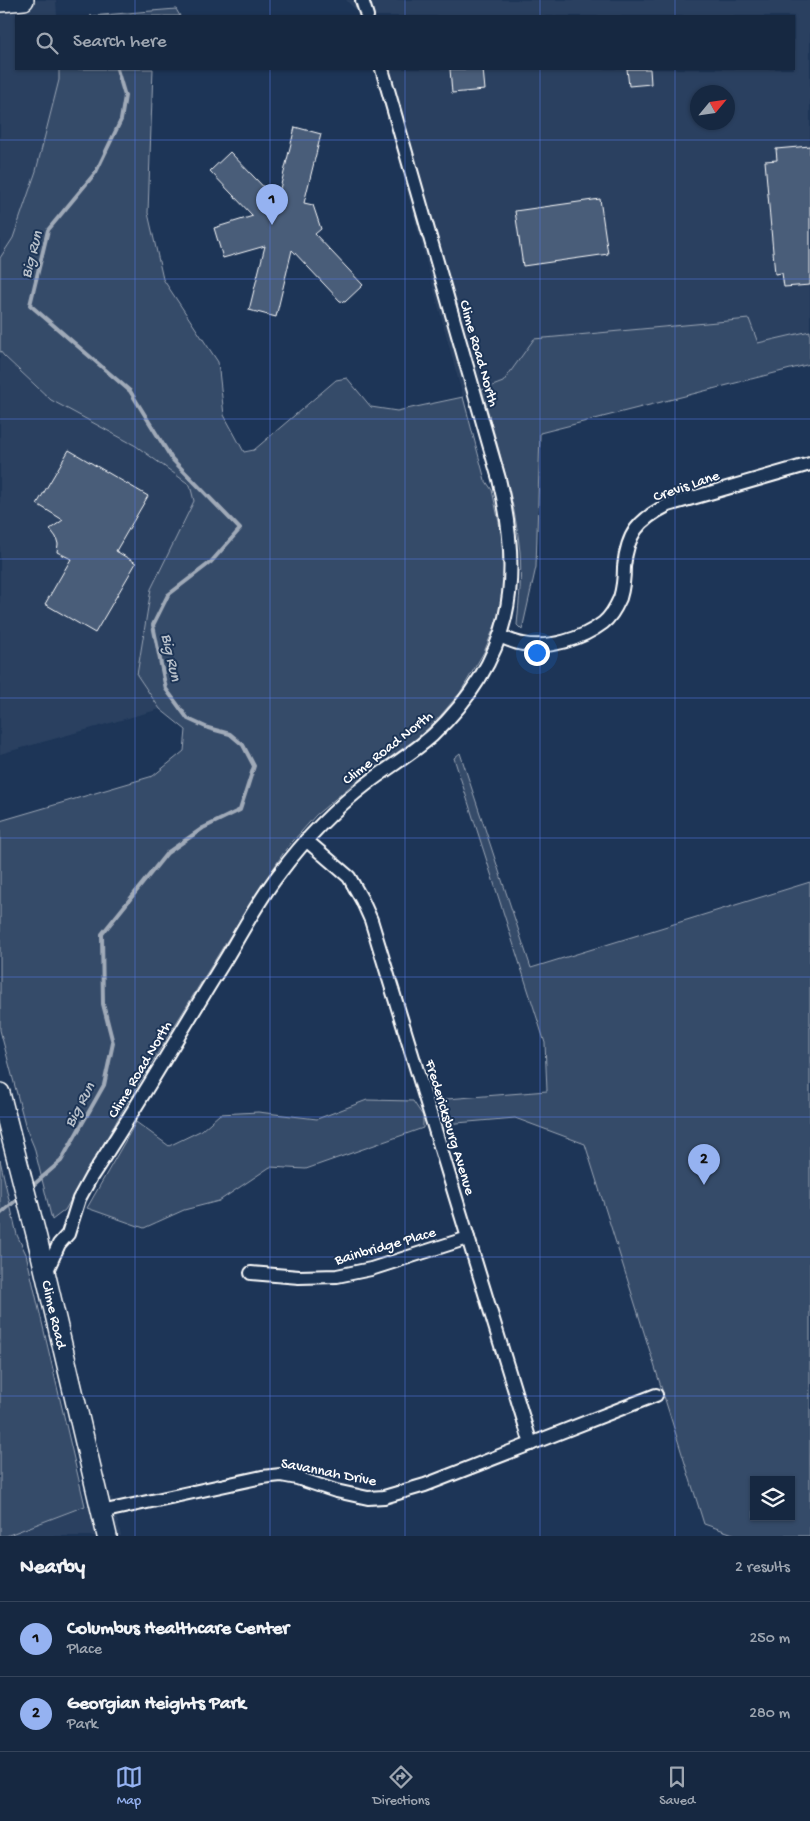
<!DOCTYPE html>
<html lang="en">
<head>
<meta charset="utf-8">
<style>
	body { margin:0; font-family:"Gochi Hand",sans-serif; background:#1f3048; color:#f1f3f6 }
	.controls { position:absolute; right:15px; bottom:15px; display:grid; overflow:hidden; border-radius:0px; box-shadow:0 1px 4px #0004 }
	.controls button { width:45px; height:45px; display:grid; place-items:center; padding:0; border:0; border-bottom:1px solid #35445a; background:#162841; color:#f1f3f6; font:25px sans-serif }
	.compass { position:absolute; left:690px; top:85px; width:45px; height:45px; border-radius:50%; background:#162841; box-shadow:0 1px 4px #0004; rotate:61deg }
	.you { position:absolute; left:536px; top:652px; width:18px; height:18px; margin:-12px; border:4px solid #fff; border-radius:50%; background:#1a73e8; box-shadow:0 0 0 8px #1a73e833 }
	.badge { display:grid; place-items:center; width:32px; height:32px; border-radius:50%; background:#95b2f1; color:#111; font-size:16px; font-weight:700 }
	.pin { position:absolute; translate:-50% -41px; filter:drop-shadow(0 1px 2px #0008) }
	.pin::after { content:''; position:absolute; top:26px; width:18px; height:15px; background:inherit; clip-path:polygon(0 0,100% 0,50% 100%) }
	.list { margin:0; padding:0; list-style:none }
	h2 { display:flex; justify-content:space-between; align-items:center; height:65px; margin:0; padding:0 20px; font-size:21px }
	h2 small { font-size:16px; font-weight:400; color:#9ea6b1 }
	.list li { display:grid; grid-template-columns:32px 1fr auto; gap:15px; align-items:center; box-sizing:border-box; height:75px; padding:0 20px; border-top:1px solid #35445a }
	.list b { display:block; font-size:19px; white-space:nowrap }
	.list p { margin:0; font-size:16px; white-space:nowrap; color:#9ea6b1 }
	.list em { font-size:16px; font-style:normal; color:#9ea6b1 }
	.icon { flex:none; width:28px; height:28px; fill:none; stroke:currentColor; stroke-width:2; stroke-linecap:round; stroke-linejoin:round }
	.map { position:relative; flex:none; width:810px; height:1536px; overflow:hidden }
	.search { position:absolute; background:#162841; box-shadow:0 1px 4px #0004; left:15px; right:15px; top:15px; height:55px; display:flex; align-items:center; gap:12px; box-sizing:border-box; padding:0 18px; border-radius:0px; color:#9ea6b1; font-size:19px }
	.sheet { height:215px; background:#162841 }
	nav { display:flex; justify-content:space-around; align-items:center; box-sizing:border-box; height:70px; border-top:1px solid #35445a; background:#162841; font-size:14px; color:#9ea6b1 }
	nav a { display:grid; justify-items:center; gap:2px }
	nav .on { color:#95b2f1 }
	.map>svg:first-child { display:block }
</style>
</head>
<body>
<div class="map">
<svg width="810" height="1536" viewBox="0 0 810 1536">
	<rect width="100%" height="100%" fill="#1d3557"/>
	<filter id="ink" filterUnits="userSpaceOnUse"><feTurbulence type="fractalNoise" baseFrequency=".02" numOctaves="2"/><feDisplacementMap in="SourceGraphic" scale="10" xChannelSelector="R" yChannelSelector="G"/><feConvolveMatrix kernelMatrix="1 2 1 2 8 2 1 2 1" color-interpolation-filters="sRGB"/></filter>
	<g filter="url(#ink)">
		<g fill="#2a4161" fill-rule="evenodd">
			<polygon points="0,0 56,0 57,16 16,16 16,69 59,69 59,80 36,171 13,238 0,258"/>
			<path d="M346 0H810V331L758 343 534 339 503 382 463 397 374 69H794V16H359L358 12ZM698 92H728V122H698Z"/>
			<polygon points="0,351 4,357 51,400 136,446 190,486 194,501 151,589 137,675 160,709 0,754"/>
			<polygon points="112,1497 121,1536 6,1536"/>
		</g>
		<g fill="#364b69" stroke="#9aa5b4" fill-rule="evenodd">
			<polygon points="176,9 180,16 90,16"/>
			<polygon points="59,69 153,69 148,213 163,279 218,362 224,415 244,452 254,450 336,380 347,378 371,407 397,411 463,397 485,480 492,490 502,536 504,579 498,618 484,652 460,693 435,722 416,739 353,784 316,815 286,849 223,947 129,1100 65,1210 52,1220 34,1147 26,1128 0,1030 0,821 153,776 184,751 186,730 160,709 137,675 151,589 194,501 190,485 136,446 51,400 4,356 0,351 0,258 13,238 36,171 59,80"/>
			<path d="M749 319 758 343 810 331V364L540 433 536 567 522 630 517 625C519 601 522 576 520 552 515 497 496 443 482 390L503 382 534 339Z"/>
			<path d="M460 753 531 968 810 882V1536H739L704 1524 585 1144 515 1118 445 1124 440 1105 447 1099 547 1091 545 1043 454 758ZM754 1480H791V1517H754Z"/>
			<polygon points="367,1100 413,1101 423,1116 423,1128 306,1169 270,1167 219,1201 184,1210 144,1228 87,1208 136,1122 169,1146 202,1130 220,1114 258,1112 317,1119"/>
			<polygon points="0,1160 17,1235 26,1254 85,1506 6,1536 0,1536"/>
		</g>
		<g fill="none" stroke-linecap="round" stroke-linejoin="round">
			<g stroke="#a0aab8" stroke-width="4">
				<polyline points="31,1187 61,1161 104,1085 113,1043 103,1004 102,934 167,853 203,828 240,810 254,766 243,745 230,734 208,728 188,719 166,689 153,625 168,595 211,562 240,529 172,459 130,391 30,305 48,230 96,172 121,120 125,96 117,69"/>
				<polyline points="0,1214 20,1197"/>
			</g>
		</g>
		<g fill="#4a5d79" stroke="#fff">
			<polygon points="450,69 483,69 485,90 452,93"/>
			<polygon points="627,69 650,69 651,84 629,86"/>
			<polygon points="295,127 321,134 304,203 313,205 321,229 315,234 363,285 345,302 340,301 292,250 276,317 249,310 265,246 223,258 214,228 253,216 210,171 230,152 277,201"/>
			<polygon points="810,146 810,285 784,287 782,273 775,274 765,161 777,160 776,149"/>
			<polygon points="600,199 608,254 523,266 515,211"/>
			<polygon points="69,450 148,496 116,551 136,563 95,633 45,604 71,559 57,552 58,544 56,537 50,529 63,520 37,504"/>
		</g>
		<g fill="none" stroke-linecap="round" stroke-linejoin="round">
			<g stroke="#fff" stroke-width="16">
				<g id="minor">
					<polyline points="362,0 367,16"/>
					<path d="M501 637C508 639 515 643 523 644 549 649 582 639 603 623 611 617 616 607 620 598 623 588 624 577 624 567 627 534 638 520 668 505L810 464"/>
					<polyline points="306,840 349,877 362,900 371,920 531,1444"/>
					<polyline points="251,1273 299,1277 337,1276 371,1269 468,1238"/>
					<path d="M45 1275 59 1244 68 1234 79 1199 91 1177C138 1106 180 1032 225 960 242 932 259 899 279 874 305 839 334 809 368 783 389 767 413 753 433 735 512 659 524 583 499 479L382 69"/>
					<polyline points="101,1512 262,1477 281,1475 297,1478 336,1491 368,1498 384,1497 425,1485 656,1395"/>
				</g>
			</g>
			<g stroke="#fff" stroke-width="22">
				<g id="secondary">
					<polyline points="0,2 24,0"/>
					<path id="s1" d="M0 1093 37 1238 107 1536"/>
				</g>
			</g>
			<use href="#minor" stroke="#1d3557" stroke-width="12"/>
			<use href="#secondary" stroke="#1d3557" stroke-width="19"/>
		</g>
	</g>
	<path fill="none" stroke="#567ae2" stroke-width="1" stroke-opacity="0.55" d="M135 0V16M270 0V16M405 0V16M540 0V16M675 0V16M135 69V1536M270 69V1536M405 69V1536M540 69V1536M675 69V1536M0 140H810M0 279H810M0 419H810M0 559H810M0 698H810M0 838H810M0 977H810M0 1117H810M0 1257H810M0 1396H810"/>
	<g text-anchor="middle" stroke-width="4" stroke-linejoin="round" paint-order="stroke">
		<g font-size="15" fill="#fff" stroke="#1d3557">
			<text transform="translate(480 353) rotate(74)" y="5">Clime Road North</text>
			<text transform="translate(686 485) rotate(-19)" y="5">Crevis Lane</text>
			<text transform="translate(387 747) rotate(-38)" y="5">Clime Road North</text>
			<text transform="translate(139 1069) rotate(-59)" y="5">Clime Road North</text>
			<text transform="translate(451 1127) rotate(73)" y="5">Fredericksburg Avenue</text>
			<text transform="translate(385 1245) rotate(-16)" y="5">Bainbridge Place</text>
			<text dy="5" stroke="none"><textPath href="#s1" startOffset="228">Clime Road</textPath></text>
			<text transform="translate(329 1471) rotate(11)" y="5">Savannah Drive</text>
		</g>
		<g font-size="16" font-style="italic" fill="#b8c0ca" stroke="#1d3557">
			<text transform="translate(30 254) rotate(-75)" y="6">Big Run</text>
			<text transform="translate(173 657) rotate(78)" y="6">Big Run</text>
			<text transform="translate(78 1104) rotate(-62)" y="6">Big Run</text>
		</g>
	</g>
</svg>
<div class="controls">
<button><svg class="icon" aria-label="layers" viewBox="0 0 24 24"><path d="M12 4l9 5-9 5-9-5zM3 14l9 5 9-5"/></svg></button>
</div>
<svg class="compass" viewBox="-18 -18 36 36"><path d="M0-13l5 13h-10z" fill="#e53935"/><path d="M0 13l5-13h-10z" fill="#9ea6b1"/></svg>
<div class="you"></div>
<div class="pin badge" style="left:272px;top:225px">1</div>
<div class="pin badge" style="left:704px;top:1185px">2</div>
<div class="search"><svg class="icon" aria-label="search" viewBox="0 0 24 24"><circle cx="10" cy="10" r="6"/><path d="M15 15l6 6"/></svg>Search here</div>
</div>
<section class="sheet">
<h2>Nearby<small>2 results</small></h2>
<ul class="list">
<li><span class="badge">1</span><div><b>Columbus Healthcare Center</b><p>Place</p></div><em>250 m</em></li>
<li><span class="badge">2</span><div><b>Georgian Heights Park</b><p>Park</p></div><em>280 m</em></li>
</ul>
</section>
<nav>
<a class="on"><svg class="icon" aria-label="map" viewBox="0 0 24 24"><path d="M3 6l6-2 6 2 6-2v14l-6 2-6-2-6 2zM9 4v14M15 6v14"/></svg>Map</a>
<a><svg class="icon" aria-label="directions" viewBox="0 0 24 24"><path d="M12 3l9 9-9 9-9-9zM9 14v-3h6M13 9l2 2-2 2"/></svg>Directions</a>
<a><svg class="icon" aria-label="saved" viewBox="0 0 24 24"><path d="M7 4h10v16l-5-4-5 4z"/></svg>Saved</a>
</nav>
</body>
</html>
